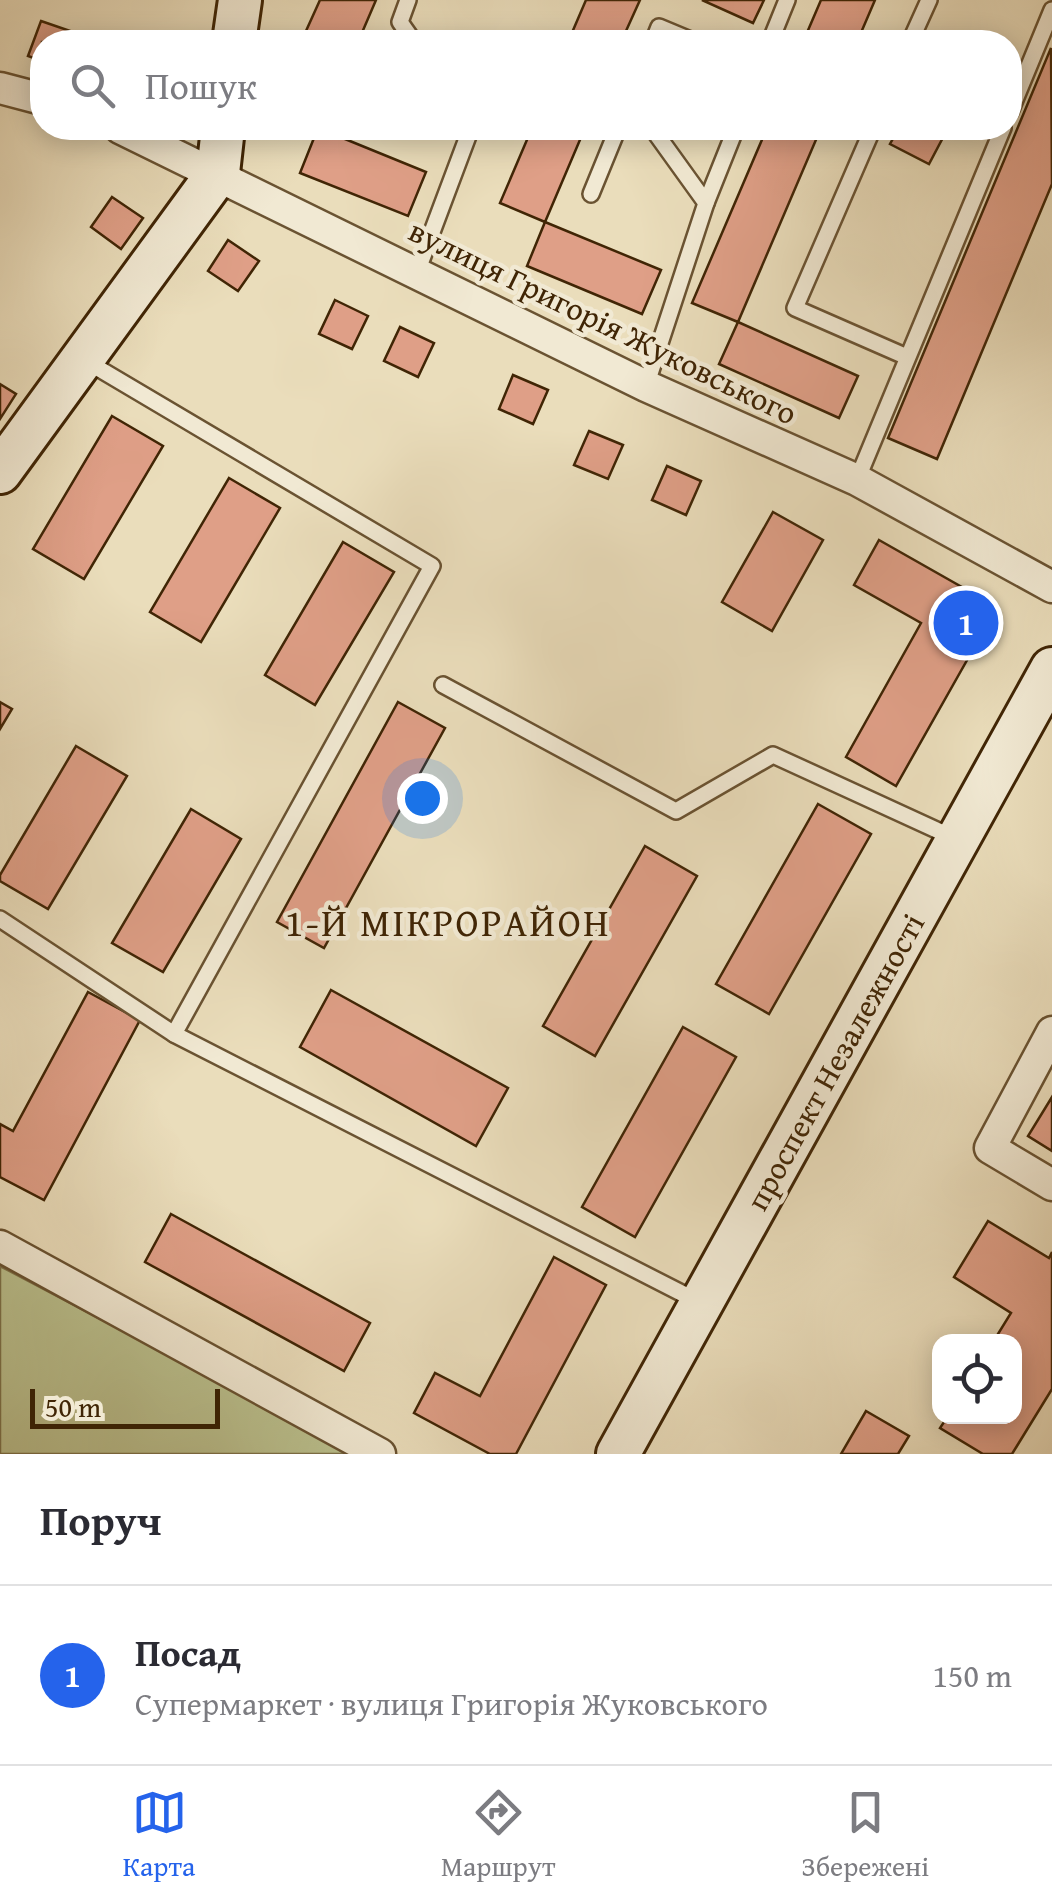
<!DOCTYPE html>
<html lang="uk">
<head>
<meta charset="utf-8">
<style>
	body { margin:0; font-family:"Gentium Book Plus",serif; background:#f2f2f3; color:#2b2b33 }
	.controls { position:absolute; right:30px; bottom:30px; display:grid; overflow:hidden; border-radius:20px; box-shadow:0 5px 25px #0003 }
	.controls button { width:90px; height:90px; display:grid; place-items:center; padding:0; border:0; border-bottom:2px solid #e1e1e2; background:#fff; color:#2b2b33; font:50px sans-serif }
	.scale { position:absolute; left:30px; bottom:25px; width:190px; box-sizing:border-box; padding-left:10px; border:5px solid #402505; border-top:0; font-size:28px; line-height:35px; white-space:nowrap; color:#402505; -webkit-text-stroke:8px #f1e9d3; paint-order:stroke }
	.you { position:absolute; left:422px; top:798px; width:35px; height:35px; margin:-25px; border:8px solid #fff; border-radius:50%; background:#1a73e8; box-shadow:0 0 0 15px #1a73e833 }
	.badge { display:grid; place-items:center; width:65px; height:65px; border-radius:50%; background:#2563eb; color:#fff; font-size:32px; font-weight:700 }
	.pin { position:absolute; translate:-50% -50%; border:5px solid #fff; box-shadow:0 2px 10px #0006 }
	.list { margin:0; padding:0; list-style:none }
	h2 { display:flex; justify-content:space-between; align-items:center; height:130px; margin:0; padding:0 40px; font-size:42px }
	h2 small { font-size:32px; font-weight:400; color:#7c7c81 }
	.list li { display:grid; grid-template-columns:65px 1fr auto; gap:30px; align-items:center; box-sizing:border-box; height:180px; padding:0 40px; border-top:2px solid #e1e1e2 }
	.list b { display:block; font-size:38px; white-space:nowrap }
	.list p { margin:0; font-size:32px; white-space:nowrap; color:#7c7c81 }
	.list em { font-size:32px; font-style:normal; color:#7c7c81 }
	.icon { flex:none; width:55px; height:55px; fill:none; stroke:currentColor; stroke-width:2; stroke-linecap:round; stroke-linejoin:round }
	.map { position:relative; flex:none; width:1052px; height:1454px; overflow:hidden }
	.search { position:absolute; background:#fff; box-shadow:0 5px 25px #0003; left:30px; right:30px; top:30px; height:110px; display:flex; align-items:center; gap:25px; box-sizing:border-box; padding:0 35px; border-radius:40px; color:#7c7c81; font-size:38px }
	.sheet { height:310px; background:#fff }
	nav { display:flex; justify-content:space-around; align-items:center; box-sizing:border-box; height:140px; border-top:2px solid #e1e1e2; background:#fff; font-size:28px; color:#7c7c81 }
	nav a { display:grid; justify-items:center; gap:5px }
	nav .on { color:#2563eb }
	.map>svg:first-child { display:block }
</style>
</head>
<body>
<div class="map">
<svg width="1052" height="1454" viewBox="0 0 1052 1454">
	<rect width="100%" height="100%" fill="#eaddbb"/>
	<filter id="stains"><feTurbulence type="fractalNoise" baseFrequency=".002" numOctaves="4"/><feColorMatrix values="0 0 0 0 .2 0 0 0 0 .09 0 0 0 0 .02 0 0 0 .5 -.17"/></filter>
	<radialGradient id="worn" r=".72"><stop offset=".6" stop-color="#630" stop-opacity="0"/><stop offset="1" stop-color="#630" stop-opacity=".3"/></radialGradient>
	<polygon fill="#bac08e" stroke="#7d724a" stroke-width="2.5" points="0,1266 357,1454 0,1454"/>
	<g fill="#df9f87" stroke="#402505" stroke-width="2.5">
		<polygon points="320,0 376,0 358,42 301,42"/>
		<polygon points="586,0 640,0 621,42 568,42"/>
		<polygon points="702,0 764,0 753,23"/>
		<polygon points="821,0 875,0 857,42 803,42"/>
		<polygon points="41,21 76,33 72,42 42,42 42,61 28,56"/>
		<polygon points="1051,48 1052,184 937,459 888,438"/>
		<polygon points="318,128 426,172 408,216 300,173"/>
		<polygon points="532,128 585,128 545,222 500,203"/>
		<polygon points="767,128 821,128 738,322 692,303"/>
		<polygon points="899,128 948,128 929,164 890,144"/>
		<polygon points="112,197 143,218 121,249 91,227"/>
		<polygon points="545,222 661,270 642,314 527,266"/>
		<polygon points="228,240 259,261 238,291 208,271"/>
		<polygon points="335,300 368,316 352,349 319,334"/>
		<polygon points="738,322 858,376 839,418 719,364"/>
		<polygon points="400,327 434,343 418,377 384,361"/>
		<polygon points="513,375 548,390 533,424 499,409"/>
		<polygon points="0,384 16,394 0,419"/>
		<polygon points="112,416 163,446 84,579 33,549"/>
		<polygon points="589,431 623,445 608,479 574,465"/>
		<polygon points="667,466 701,481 686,515 652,500"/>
		<polygon points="229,478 280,508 201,642 150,612"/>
		<polygon points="773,512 823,540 772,631 722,602"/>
		<polygon points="879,540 997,607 896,786 846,757 921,623 854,585"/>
		<polygon points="343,542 394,572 315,705 265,675"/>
		<polygon points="0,702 12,709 0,729"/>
		<polygon points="398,702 445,728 324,948 277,922"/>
		<polygon points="76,746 127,776 48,909 0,881 0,875"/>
		<polygon points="818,804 871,834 769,1014 716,984"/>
		<polygon points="191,809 241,839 163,972 112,943"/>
		<polygon points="645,846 697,876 595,1056 543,1026"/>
		<polygon points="331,990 508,1088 476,1146 300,1047"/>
		<polygon points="88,992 140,1020 44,1200 0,1177 0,1124 13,1131"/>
		<polygon points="683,1027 736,1057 635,1237 582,1207"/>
		<polygon points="1052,1097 1052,1151 1028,1136"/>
		<polygon points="171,1214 370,1323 344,1371 145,1262"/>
		<polygon points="988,1221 1049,1258 1052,1252 1052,1389 1012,1454 983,1454 940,1428 948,1416 1014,1416 1014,1342 993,1342 1011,1313 954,1277"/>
		<polygon points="554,1257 606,1285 516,1454 490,1454 414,1413 435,1373 480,1396"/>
		<polygon points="866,1411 909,1436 898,1454 841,1454"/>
	</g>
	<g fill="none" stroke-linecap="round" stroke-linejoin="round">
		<g stroke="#6a5332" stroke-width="20">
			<g id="lane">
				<polyline points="408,0 400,22 414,42"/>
				<polyline points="653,42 659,27 695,42"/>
				<polyline points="770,42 787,0"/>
				<polyline points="910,42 929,0"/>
				<polyline points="1010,112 1052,10"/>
				<polyline points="873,128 795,308 907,357"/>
				<polyline points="591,194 618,128"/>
				<polyline points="706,203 736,128"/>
				<polyline points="417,272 471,128"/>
				<polyline points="86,361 432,566 174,1034 699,1302"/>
				<polyline points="646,386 706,203 652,128"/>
				<polyline points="857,480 1003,128"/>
				<polyline points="443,685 676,811 773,755 954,838"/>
				<polyline points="0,919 174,1034"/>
			</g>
		</g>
		<g stroke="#6a5332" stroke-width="35">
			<g id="street">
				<polyline points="0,88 42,99"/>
				<polyline points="120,128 646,386 857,480 1052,587"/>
				<polyline points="1052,1032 990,1148 1052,1185"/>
				<polyline points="0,1246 380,1454"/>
			</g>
		</g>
		<g stroke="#402505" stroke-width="48">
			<g id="secondary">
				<polyline points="234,42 240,0"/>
				<polyline points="0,472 218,173 223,128"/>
				<polyline points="618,1454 1052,669"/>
			</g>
		</g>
		<use href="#lane" stroke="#f1e9d3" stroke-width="15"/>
		<use href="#street" stroke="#f1e9d3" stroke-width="30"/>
		<use href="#secondary" stroke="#f1e9d3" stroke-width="42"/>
	</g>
	<g text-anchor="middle" stroke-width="9" stroke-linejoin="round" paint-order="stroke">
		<g font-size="32" fill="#402505" stroke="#f1e9d3">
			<text transform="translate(603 322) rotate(26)" y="11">вулиця Григорія Жуковського</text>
			<text transform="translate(835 1062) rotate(-61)" y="11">проспект Незалежності</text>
		</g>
		<g font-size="38" letter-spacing="2.5" fill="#402505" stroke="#f1e9d3">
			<text x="448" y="936">1-Й МІКРОРАЙОН</text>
		</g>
	</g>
	<rect width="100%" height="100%" filter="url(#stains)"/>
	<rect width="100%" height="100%" fill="url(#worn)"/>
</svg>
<div class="controls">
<button><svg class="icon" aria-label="locate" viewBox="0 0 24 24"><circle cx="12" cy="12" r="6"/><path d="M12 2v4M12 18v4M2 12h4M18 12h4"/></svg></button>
</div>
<div class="scale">50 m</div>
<div class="you"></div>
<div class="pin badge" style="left:966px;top:623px">1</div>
<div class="search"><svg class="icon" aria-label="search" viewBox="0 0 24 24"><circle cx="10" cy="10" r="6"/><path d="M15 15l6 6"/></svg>Пошук</div>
</div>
<section class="sheet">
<h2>Поруч<small></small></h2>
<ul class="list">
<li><span class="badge">1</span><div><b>Посад</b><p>Супермаркет · вулиця Григорія Жуковського</p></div><em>150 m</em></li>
</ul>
</section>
<nav>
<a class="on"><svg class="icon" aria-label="map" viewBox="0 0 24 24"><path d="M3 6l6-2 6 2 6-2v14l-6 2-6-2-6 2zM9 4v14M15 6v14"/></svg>Карта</a>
<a><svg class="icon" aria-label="directions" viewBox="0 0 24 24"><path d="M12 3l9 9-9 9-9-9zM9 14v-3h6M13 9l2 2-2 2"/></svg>Маршрут</a>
<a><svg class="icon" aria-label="saved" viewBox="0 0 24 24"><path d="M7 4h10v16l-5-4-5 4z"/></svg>Збережені</a>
</nav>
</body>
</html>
